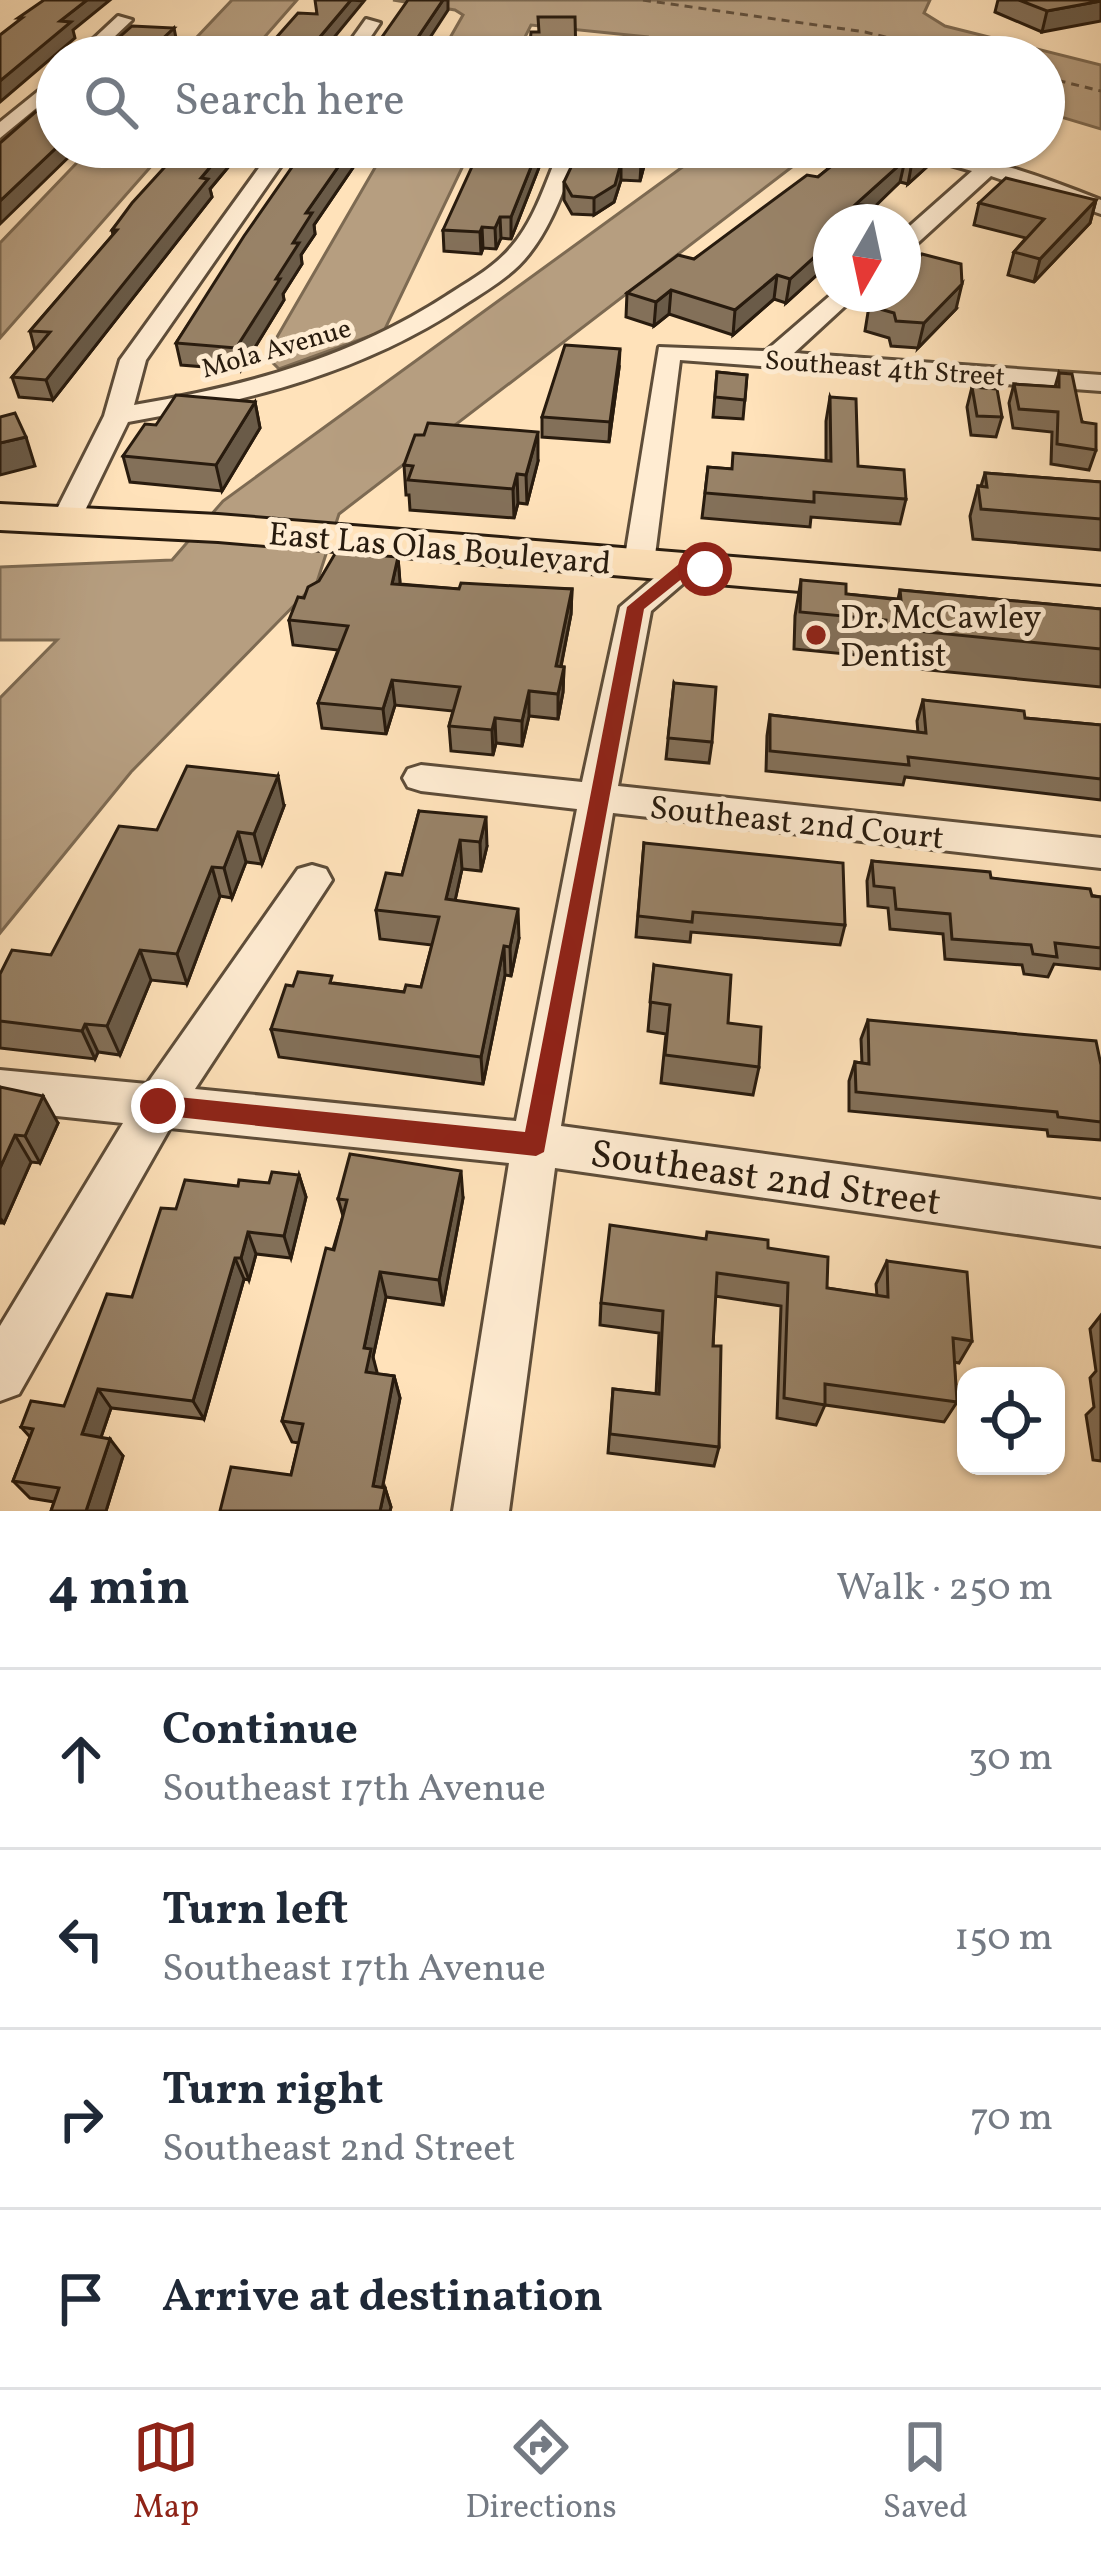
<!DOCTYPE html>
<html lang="en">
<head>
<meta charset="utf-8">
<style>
	body { margin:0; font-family:Vollkorn,serif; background:#f2f2f3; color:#1f2937 }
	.controls { position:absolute; right:36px; bottom:36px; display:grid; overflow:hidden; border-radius:24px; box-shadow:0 3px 9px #0004 }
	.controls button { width:108px; height:108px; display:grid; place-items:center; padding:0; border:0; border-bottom:3px solid #e0e1e3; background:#fff; color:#1f2937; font:60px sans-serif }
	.compass { position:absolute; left:813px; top:204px; width:108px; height:108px; border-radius:50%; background:#fff; box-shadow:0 3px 9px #0004; rotate:189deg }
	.stop { position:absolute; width:36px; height:36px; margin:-27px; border:9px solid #8f2418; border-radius:50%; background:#fff }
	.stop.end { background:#8f2418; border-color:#fff; box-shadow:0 3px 12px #0008 }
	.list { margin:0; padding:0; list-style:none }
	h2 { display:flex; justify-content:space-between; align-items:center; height:156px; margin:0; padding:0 48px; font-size:51px }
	h2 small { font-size:39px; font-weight:400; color:#747a83 }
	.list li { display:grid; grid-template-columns:78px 1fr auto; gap:36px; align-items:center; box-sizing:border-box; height:180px; padding:0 48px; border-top:3px solid #e0e1e3 }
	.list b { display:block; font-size:45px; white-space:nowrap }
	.list p { margin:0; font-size:39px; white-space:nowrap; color:#747a83 }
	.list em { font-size:39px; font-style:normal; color:#747a83 }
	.icon { flex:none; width:66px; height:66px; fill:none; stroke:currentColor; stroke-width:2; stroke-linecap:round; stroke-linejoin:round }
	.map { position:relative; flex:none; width:1101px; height:1511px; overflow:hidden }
	.search { position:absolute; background:#fff; box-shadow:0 3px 9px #0004; left:36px; right:36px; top:36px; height:132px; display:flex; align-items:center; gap:30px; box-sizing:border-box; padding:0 42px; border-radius:66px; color:#747a83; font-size:45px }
	.sheet { height:876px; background:#fff }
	nav { display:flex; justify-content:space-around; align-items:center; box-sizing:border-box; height:168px; border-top:3px solid #e0e1e3; background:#fff; font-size:33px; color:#747a83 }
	nav a { display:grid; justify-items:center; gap:6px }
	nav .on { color:#8f2418 }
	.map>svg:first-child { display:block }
</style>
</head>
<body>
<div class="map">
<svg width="1101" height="1511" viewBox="0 0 1101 1511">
	<rect width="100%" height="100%" fill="#ffe2ba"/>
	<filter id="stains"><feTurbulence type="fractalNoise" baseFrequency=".00167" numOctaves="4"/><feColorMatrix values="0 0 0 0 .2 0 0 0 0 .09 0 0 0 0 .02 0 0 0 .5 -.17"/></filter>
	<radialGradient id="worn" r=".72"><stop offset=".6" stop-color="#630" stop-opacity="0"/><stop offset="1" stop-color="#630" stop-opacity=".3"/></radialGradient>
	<g fill="#b69e80" stroke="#7d6a52" stroke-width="3">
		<polygon points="232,0 297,0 247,57 178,57"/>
		<polygon points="393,0 930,0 924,13 945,26 1101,65 1101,129 1044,112 1044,57 776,57 686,41 675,57 649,57 657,45 648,37 531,25 515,57 439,57 463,15 455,10"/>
		<polygon points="92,147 168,147 0,338 0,243"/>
		<polygon points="387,147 472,147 384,331 279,369 266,356"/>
		<polygon points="710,147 818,147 339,514 317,582 131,772 0,933 0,698 57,640 0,640 0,567 172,560 223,501"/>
	</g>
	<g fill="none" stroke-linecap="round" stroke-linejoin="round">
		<g stroke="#614f3c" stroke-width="3" stroke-dasharray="8 6" stroke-linecap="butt">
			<polyline points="643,0 865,32 965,57"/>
			<polyline points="1044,77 1101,91"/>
		</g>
		<g stroke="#5e4d39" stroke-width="6">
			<g id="minor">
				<polygon points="118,16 132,20 93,57 74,57"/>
				<polygon points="366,19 380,23 357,57 339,57"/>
				<polygon points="57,76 57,91 0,138 0,122"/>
				<path d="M274 147H294L146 360 134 405C246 386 350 358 446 296 469 281 494 268 512 246 536 218 546 180 561 147H581C565 183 554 223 529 254 512 276 487 290 464 305 362 373 248 401 128 422L76 529H54L50 523 104 416 120 360Z"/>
				<path d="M887 147C960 147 1034 173 1101 200V214L991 176 911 249 903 251V232L972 171Z"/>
				<polygon points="832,294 858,294 794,353 1101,375 1101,391 680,360 654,563 650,570 628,570 624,563 659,347 766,351"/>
				<polygon points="685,558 701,568 651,611 618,786 1101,838 1101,868 613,813 561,1126 1101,1200 1101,1246 555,1168 509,1511 453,1511 509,1163 170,1128 19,1394 0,1401 0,1326 123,1123 0,1110 0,1070 147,1084 298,869 312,865 326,869 332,880 195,1089 516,1121 577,809 421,791 408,787 403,778 408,769 421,765 582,782 620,607 674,561"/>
			</g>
		</g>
		<g stroke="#281b0e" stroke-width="6">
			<polygon id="primary" points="0,504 218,515 1101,587 1101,617 218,541 0,530"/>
		</g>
		<use href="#minor" fill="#ffecd2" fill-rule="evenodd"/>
		<use href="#primary" fill="#ffe2ba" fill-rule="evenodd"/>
	</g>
	<g fill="#837059" stroke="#281b0e" stroke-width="3">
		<polygon points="998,0 1101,0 1042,32 995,12"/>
		<polygon points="183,147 245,147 210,189 212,197 53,400 19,397 12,377 35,350 30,331 113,235 112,230"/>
		<polygon points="306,147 367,147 314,225 315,234 301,255 302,264 283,294 284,300 241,370 181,365 176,343"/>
		<polygon points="547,147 511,239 501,238 496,249 483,248 481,254 444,251 443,230"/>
		<polygon points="649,147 640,181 621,180 614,202 594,215 572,214 564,200 564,182"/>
		<polygon points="855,147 933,147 930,164 908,184 900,182 859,220 831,222 831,262 786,303 774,299 733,335 669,314 654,326 626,317 627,293 694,259 818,177"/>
		<polygon points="1096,200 1090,223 1034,282 1008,275 1014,252 1026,238 974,225 979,203"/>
		<polygon points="869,306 956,309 918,348 891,346 889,338 865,331"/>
		<polygon points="619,368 609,442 542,437 542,417"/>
		<polygon points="717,372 747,375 743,419 713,417"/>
		<polygon points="1059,373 1096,450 1089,470 1051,464 1052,432 1013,428 1009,403 1014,384 1055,387"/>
		<polygon points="972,387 1002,417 996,437 971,435 967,407"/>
		<polygon points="830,397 858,466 906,499 900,524 811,517 810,527 702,518 708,467 731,469 826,461 826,421"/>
		<polygon points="255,402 260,428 222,491 130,482 123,456 156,425"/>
		<polygon points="538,461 527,504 518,503 514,518 410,510 409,495 406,495 404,465"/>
		<polygon points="985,473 1101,482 1101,550 973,539 970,516 978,486 981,486"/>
		<polygon points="398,557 400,584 459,589 572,589 571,614 561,667 564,667 563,692 558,719 529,716 522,746 496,743 493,755 451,751 449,726 453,711 395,705 386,734 322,728 318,703 338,650 293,645 289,620 304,598"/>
		<polygon points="801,580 846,594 898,599 900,590 1101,609 1101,687 877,665 877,657 794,649 795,616"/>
		<polygon points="674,683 712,742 709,763 666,759"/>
		<polygon points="923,700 1025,718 1101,725 1101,800 905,777 903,785 766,771 767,736 770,715 918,733 917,721"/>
		<polygon points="284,806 262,864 246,862 232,898 220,896 187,984 151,980 120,1055 98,1052 95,1059 0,1048 0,974 51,955 157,830"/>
		<polygon points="419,811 487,846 481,871 462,869 455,900 519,938 511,976 505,975 483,1084 279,1057 271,1029 334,983 404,992 421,987 432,945 380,939 376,910 402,875"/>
		<polygon points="644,843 845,925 840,945 691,932 690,942 636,937"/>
		<polygon points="872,861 991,878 1101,897 1101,969 1054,964 1048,977 1024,974 1022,965 945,959 943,934 890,929 888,908 868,906 867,881"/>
		<polygon points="654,965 728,1023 759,1067 753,1095 661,1083 666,1034 648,1031"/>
		<polygon points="868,1020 1101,1122 1101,1140 1048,1136 1047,1130 849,1111 849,1081 855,1062 862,1063 861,1039"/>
		<polygon points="0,1087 58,1123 40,1163 31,1162 4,1223 0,1223"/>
		<polygon points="299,1175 306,1197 291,1258 256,1254 249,1280 244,1279 204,1419 111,1408 101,1437 123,1456 106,1511 51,1511 54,1502 30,1498 13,1481 30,1437 21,1427 64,1406 132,1297 176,1209 238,1186 269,1183"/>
		<polygon points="463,1198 443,1305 386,1297 373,1357 376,1374 394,1376 400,1398 382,1487 385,1488 391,1507 390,1511 220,1511 291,1475 299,1443 292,1442 282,1421 343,1216 338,1199"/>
		<polygon points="768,1248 827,1288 877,1296 876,1284 887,1261 972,1341 959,1363 954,1362 957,1402 944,1422 825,1405 816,1425 777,1418 781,1306 715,1296 713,1346 719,1447 714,1466 608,1453 613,1389 656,1394 659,1333 600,1325 601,1303"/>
		<polygon points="1101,1315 1101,1461 1093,1460 1086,1415 1094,1407 1090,1378 1096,1371 1090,1329"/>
	</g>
	<g fill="#6a5b48" stroke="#281b0e" stroke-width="3">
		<polygon points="87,0 110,0 73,30 75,38 0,102 0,81 60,21"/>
		<polygon points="351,0 364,1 318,57 303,57"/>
		<polygon points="443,0 448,0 448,10 420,53 420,57 413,57 412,46"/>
		<polygon points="1101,1 1101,21 1042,32 1047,11"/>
		<polygon points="174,28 177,43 162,57 143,57"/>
		<polygon points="57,147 79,147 0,224 0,201"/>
		<polygon points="227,147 245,147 210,189 212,197 53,400 46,380 201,178"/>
		<polygon points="352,147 367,147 314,225 315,234 301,255 302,264 283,294 284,300 241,370 236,348 276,279 306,213"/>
		<polygon points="539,147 547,147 511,239 511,217"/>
		<polygon points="645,147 649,147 640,181 641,164"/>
		<polygon points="928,147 933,147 930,164 908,184 912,162"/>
		<polygon points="905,160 900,182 859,222 845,222 856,204"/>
		<polygon points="621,163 621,180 614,202 594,215 594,198"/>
		<polygon points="1096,200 1090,223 1034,282 1040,259"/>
		<polygon points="500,217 501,238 496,249 495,228"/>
		<polygon points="482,227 483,248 481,254 480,232"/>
		<polygon points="831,242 831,262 786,303 790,279"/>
		<polygon points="777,275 774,299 733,335 735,310"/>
		<polygon points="962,284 956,309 918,348 924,323"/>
		<polygon points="671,290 669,314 654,326 656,302"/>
		<polygon points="620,349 619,368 609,442 610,422"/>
		<polygon points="255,402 260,428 222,491 216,465"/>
		<polygon points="538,432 538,461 527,504 526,475"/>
		<polygon points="26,437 35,466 0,475 0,443"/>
		<polygon points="517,474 518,503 514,518 513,489"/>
		<polygon points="398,557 400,582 395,609 392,584"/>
		<polygon points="572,589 571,614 556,691 556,666"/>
		<polygon points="564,667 563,692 558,719 558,694"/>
		<polygon points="392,680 395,705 386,734 383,709"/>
		<polygon points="529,691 529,716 522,746 522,721"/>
		<polygon points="495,718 496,743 493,755 492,730"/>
		<polygon points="278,776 284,806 262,864 254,834"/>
		<polygon points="486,817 487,846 481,871 480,842"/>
		<polygon points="238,832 246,862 232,898 224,868"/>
		<polygon points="460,840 462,869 449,928 446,899"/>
		<polygon points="212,867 220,896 187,984 177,954"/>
		<polygon points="518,909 519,938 511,976 510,947"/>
		<polygon points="504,946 505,975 483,1084 481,1057"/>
		<polygon points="140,950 151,980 120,1055 107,1026"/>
		<polygon points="85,1024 98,1052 95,1059 82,1031"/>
		<polygon points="43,1096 58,1123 40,1163 25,1136"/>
		<polygon points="15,1135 31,1162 4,1223 0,1218 0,1168"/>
		<polygon points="461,1171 463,1198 443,1305 439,1280"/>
		<polygon points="299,1175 306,1197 291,1258 284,1236"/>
		<polygon points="248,1232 256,1254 249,1280 241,1258"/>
		<polygon points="235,1258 244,1279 204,1419 193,1401"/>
		<polygon points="380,1272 386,1297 373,1357 377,1372 372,1394 366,1372 364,1348"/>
		<polygon points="394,1376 400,1398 379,1505 373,1486"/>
		<polygon points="98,1389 111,1408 96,1452 82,1434"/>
		<polygon points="110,1439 123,1456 106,1511 86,1511"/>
		<polygon points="385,1488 391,1507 390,1511 380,1511"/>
	</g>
	<g fill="#988267" stroke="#281b0e" stroke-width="3">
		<polygon points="44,0 87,0 60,21 71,22 0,81 0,35 22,18 18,18"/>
		<polygon points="315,0 351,0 303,57 259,57 298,13 317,14"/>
		<polygon points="408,0 443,0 412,46 420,46 413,57 368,57"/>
		<polygon points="1019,0 1101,0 1101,1 1047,11"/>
		<polygon points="538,17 575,17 576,57 529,57 531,32 539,32"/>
		<polygon points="132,26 174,28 143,57 97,57"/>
		<polygon points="57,93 57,147 0,201 0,143"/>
		<polygon points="183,147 227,147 201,178 208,179 46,380 12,377 50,332 30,331 117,230 112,230 132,203"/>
		<polygon points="306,147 352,147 306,213 312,213 293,243 299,243 276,279 280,279 236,348 176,343 244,236"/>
		<polygon points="481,147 539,147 511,217 500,217 495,228 482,227 480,232 443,230"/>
		<polygon points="595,147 645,147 641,164 621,163 615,185 594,198 572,196 564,182 573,163 586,164"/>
		<polygon points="855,147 928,147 912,162 905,160 856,204 862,205 845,222 831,222 831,242 790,279 777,275 735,310 671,290 656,302 627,293 678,255 694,259 807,175 818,177"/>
		<polygon points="1006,178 1096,200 1040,259 1014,252 1044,219 979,203"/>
		<polygon points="922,254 961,264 962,284 924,323 896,321 894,313 869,306 879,294 903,294 903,272"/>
		<polygon points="565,345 620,349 610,422 542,417"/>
		<polygon points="717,372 747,375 745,400 715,397"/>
		<polygon points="1059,373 1072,374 1082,422 1096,424 1096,450 1057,444 1058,412 1019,409 1014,384 1059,387"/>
		<polygon points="972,387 997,389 1002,417 977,416"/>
		<polygon points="176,395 255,402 216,465 123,456 145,424 156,425"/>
		<polygon points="830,397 856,399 858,466 904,470 906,499 814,492 814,502 705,493 708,467 732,469 733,453 831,461"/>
		<polygon points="15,413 26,437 0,443 0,417"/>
		<polygon points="428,423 538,432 526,475 517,474 513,489 408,480 413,466 404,465 415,435 424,435"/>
		<polygon points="985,473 1101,482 1101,519 981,509 978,486 987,487"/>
		<polygon points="336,552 398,557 392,584 459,589 461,583 572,589 556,666 564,667 558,694 529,691 522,721 495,718 492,730 449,726 460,687 392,680 383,709 318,703 348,626 289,620 298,597 304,598 308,587 319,581"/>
		<polygon points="801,580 846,584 846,594 901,600 900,590 1101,609 1101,649 886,628 886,620 800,612"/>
		<polygon points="674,683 716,687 712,742 668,738"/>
		<polygon points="923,700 1024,711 1025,718 1101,725 1101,779 908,757 909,765 770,751 770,715 926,733"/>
		<polygon points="187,766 278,776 254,834 238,832 224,868 212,867 177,954 140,950 107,1026 85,1024 82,1031 0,1021 0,974 12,950 51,955 119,826 157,830"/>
		<polygon points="419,811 486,817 480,842 460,840 446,899 518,909 510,947 504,946 481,1057 271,1029 286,985 293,986 298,972 332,976 330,983 404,992 406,985 421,987 439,917 376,910 386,873 402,875"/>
		<polygon points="644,843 843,863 845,925 693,912 692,922 638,916"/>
		<polygon points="872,861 990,872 991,878 1090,889 1092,896 1101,897 1101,948 1055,943 1057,957 1033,954 1031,945 952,939 950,914 896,909 894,888 874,886"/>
		<polygon points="654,965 731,975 728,1023 761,1027 759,1067 665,1055 670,1005 650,1002"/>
		<polygon points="868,1020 1096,1041 1101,1065 1101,1122 1058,1117 1057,1112 856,1092 855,1062 869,1064"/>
		<polygon points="0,1087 43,1096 25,1136 15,1135 0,1168"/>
		<polygon points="350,1154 461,1171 439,1280 380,1272 364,1348 371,1349 366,1372 394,1376 373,1486 385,1488 380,1511 220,1511 231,1467 291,1475 303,1424 282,1421 326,1248 334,1250 347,1200 338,1199"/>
		<polygon points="272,1172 299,1175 284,1236 248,1232 241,1258 235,1258 193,1401 98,1389 82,1434 110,1439 86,1511 51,1511 59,1488 13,1481 33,1429 21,1427 31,1401 64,1406 107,1294 132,1297 161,1208 176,1209 185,1180 238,1186 239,1180 269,1183"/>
		<polygon points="610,1225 706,1239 707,1232 768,1240 768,1248 828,1257 827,1288 888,1297 887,1261 967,1272 972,1341 953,1338 957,1402 825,1384 825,1405 784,1398 788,1283 717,1273 713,1346 721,1346 719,1447 610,1434 613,1389 659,1394 663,1311 601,1303"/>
	</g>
	<polygon fill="#8f2418" points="679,564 705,564 713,569 705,575 689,573 644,609 544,1152 536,1156 149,1114 145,1106 158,1095 525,1132 627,607"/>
	<circle fill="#8f2418" stroke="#ffecd2" stroke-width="4.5" cx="816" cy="635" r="12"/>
	<g text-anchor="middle" stroke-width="10" stroke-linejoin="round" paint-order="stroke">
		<g font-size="27" fill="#281b0e" stroke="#ffecd2">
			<text transform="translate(276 348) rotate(-16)" y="9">Mola Avenue</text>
			<text transform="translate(885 368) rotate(4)" y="9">Southeast 4th Street</text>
		</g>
		<g font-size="33" fill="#281b0e" stroke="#ffecd2">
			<text transform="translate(440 547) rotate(5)" y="12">East Las Olas Boulevard</text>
			<text transform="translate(797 821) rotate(6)" y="12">Southeast 2nd Court</text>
		</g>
		<g font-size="33" fill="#281b0e" stroke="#ffecd2" text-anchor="start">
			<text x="840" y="628">Dr. McCawley<tspan x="840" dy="38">Dentist</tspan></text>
		</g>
		<g font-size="39" fill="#281b0e" stroke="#ffecd2">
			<text transform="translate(766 1176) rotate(8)" y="14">Southeast 2nd Street</text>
		</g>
	</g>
	<rect width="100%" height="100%" filter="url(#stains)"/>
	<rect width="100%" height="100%" fill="url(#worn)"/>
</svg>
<div class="controls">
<button><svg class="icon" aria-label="locate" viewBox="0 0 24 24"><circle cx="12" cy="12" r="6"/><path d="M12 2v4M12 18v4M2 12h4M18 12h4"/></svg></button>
</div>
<svg class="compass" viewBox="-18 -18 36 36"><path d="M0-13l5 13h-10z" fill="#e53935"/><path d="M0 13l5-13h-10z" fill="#747a83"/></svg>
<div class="stop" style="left:705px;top:569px"></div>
<div class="stop end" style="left:158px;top:1106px"></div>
<div class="search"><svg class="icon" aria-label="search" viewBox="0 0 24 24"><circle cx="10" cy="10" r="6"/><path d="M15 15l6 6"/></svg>Search here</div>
</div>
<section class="sheet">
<h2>4 min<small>Walk · 250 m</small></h2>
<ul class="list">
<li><svg class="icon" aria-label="ahead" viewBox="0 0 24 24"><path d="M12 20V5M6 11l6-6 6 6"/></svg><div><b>Continue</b><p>Southeast 17th Avenue</p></div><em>30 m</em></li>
<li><svg class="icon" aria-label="left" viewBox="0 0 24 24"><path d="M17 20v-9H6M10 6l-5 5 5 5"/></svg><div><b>Turn left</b><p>Southeast 17th Avenue</p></div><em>150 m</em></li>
<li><svg class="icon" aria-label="right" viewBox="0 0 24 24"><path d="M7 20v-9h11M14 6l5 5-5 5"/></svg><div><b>Turn right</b><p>Southeast 2nd Street</p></div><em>70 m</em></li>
<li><svg class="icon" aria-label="arrive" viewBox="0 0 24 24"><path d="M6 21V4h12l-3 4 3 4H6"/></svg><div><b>Arrive at destination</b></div></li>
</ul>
</section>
<nav>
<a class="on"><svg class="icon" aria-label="map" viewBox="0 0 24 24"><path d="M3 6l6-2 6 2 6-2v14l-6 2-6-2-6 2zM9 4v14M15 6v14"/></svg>Map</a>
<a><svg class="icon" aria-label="directions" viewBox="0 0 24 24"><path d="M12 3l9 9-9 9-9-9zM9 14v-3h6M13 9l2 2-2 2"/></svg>Directions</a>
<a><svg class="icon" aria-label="saved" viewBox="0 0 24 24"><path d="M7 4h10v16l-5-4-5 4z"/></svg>Saved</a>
</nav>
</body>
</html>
